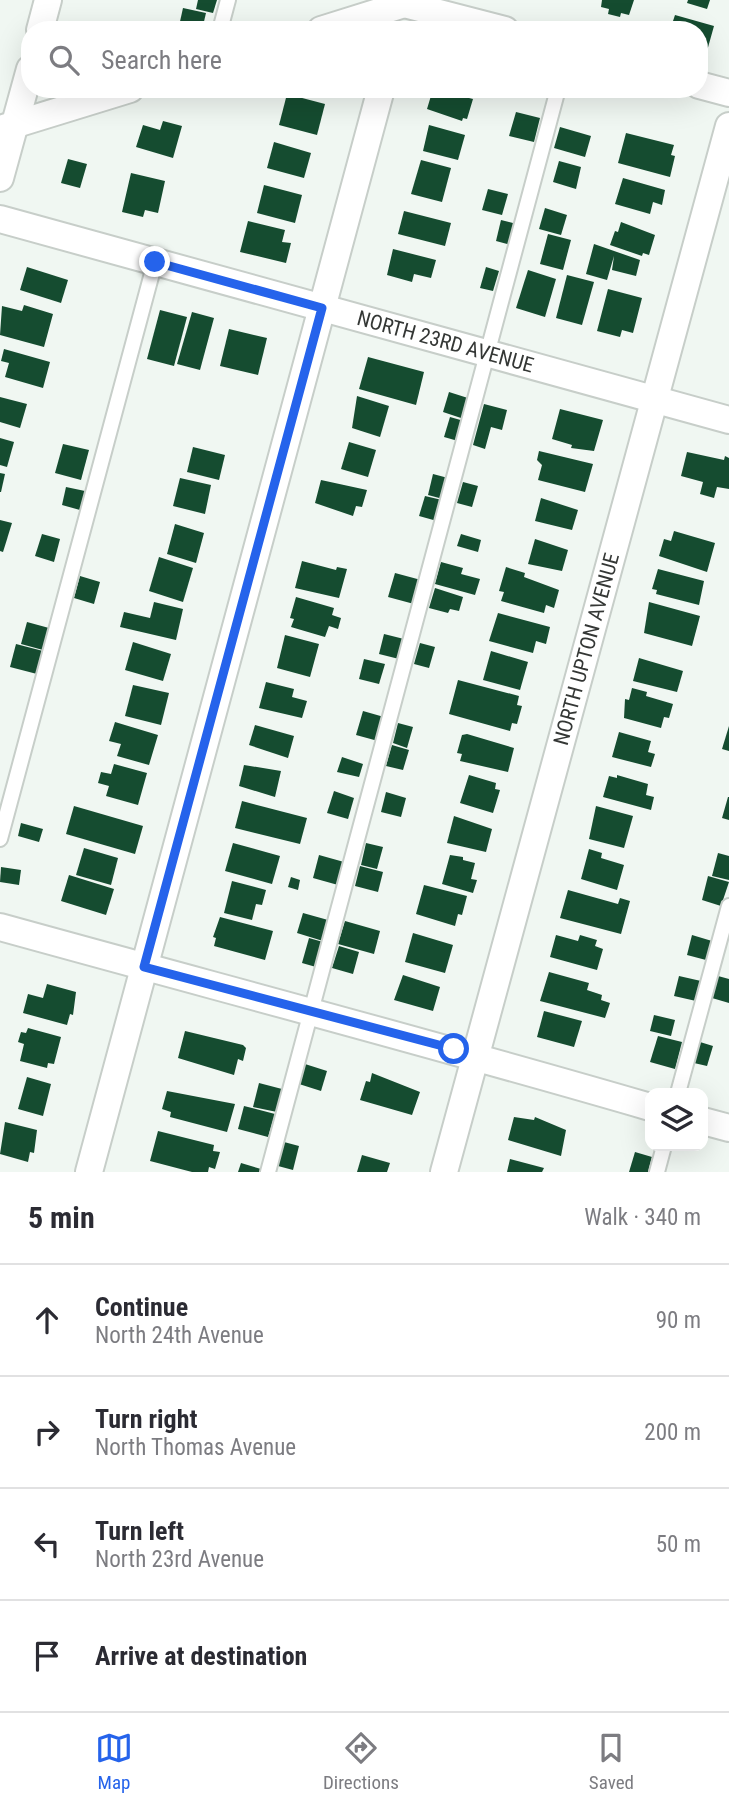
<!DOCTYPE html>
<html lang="en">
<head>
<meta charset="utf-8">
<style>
	body { margin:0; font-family:"Roboto Condensed",sans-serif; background:#f7f7f7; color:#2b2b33 }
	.controls { position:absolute; right:21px; bottom:21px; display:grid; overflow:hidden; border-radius:14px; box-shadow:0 7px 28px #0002 }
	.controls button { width:63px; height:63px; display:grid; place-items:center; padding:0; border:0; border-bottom:2px solid #e1e1e2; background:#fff; color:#2b2b33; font:35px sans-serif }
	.stop { position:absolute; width:21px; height:21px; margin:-16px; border:5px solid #2563eb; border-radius:50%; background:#fff }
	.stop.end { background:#2563eb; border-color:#fff; box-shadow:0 2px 7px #0008 }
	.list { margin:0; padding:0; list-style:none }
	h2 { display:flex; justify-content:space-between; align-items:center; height:91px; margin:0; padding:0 28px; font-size:30px }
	h2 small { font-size:23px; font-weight:400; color:#7c7c81 }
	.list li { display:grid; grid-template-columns:46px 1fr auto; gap:21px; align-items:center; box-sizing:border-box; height:112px; padding:0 28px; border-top:2px solid #e1e1e2 }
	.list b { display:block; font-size:26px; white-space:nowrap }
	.list p { margin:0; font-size:23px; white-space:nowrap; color:#7c7c81 }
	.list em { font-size:23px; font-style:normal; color:#7c7c81 }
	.icon { flex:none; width:38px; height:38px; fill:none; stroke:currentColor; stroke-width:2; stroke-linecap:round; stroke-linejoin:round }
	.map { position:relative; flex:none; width:729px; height:1172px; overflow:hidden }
	.search { position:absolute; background:#fff; box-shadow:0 7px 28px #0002; left:21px; right:21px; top:21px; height:77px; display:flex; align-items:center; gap:18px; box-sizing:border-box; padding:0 24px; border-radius:28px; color:#7c7c81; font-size:26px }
	.sheet { height:539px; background:#fff }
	nav { display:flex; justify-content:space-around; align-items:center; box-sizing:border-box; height:98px; border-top:2px solid #e1e1e2; background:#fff; font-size:19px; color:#7c7c81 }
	nav a { display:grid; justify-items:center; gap:4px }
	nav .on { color:#2563eb }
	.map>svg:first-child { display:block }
</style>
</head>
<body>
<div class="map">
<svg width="729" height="1172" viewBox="0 0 729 1172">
	<rect width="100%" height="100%" fill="#f0f7f2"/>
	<g fill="#154c30">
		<polygon points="198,0 217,0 213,13 196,9"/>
		<polygon points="602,0 634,0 629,15 621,13 620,17 608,14 609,9 601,7"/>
		<polygon points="688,0 710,0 707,9 687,3"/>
		<polygon points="183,8 206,13 202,30 179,26"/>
		<polygon points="675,15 714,26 707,51 699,48 699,30 666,30 668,23 672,24"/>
		<polygon points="433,89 454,89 470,94 469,98 473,99 467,119 463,118 462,121 427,109"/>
		<polygon points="287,94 325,104 317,135 279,125"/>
		<polygon points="516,112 540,118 534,142 509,136"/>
		<polygon points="163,121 182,126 173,158 136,147 143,125 160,130"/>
		<polygon points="429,125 465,135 458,160 423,151"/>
		<polygon points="560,127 591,136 585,157 554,148"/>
		<polygon points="626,133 674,145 671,155 675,156 670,177 618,163"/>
		<polygon points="274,142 311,153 304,178 267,168"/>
		<polygon points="68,159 87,164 80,188 61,183"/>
		<polygon points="421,160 451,168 442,202 411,194"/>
		<polygon points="559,161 581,167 576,189 553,182"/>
		<polygon points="131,173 165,181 158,213 145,210 143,217 122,212"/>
		<polygon points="623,178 665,190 662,205 653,202 650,214 615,204"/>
		<polygon points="264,185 302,195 295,223 257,213"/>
		<polygon points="488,189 508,194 502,215 482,210"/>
		<polygon points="545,208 567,215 561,235 539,229"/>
		<polygon points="404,211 451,223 445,246 398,234"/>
		<polygon points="501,220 517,224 511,245 496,241"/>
		<polygon points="248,221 285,230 282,242 291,243 286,263 240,252"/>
		<polygon points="621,222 655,235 649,255 643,253 642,256 610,245 615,231 618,232"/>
		<polygon points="548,234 571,240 563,270 540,264"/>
		<polygon points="594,244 640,260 636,276 612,270 614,256 607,280 586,274"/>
		<polygon points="393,249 436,260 431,278 414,274 412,282 387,275"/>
		<polygon points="27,267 68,280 61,303 20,290"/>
		<polygon points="486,267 499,271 493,291 480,288"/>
		<polygon points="528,270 556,279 545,317 516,308"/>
		<polygon points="567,275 594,282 582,325 556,318"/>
		<polygon points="608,289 642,298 633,333 622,330 620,337 597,331"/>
		<polygon points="24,305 53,314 44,347 0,335 2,306 22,311"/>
		<polygon points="160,310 187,317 174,366 147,359"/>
		<polygon points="192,312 214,318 200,370 177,364"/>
		<polygon points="229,329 267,338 258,375 220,366"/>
		<polygon points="4,349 50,362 43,388 5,377 9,363 1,361"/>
		<polygon points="368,357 424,372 416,405 359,389"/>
		<polygon points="449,392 471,399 464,419 443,412"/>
		<polygon points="357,396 389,406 380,437 352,428"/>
		<polygon points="0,397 27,404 20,428 0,422"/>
		<polygon points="484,404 507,410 502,430 491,427 485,449 473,445"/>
		<polygon points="560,409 603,420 594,451 571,448 572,445 552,439"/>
		<polygon points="450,417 464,421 458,441 444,437"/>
		<polygon points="0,438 14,442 7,467 0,465"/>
		<polygon points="349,442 376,450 368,477 341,469"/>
		<polygon points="63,444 89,450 81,480 55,473"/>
		<polygon points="193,447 225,455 219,480 187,472"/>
		<polygon points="539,451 593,464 585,492 538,480 542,465 537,460"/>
		<polygon points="687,452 724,460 725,456 729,458 729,489 717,487 714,498 700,494 703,482 681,476"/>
		<polygon points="0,473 5,474 1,492 0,492"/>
		<polygon points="433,474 448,478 443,499 428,495"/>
		<polygon points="180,478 211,485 205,514 173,506"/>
		<polygon points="321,480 367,490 362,507 356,506 353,516 315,503"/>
		<polygon points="463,482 478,486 472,507 457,503"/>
		<polygon points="66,487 85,491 80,510 62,505"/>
		<polygon points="425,496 442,500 437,521 419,516"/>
		<polygon points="541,498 578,510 572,530 535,521"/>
		<polygon points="0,520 12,523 3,552 0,551"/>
		<polygon points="175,524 204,533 196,563 167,554"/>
		<polygon points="674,531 715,543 707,572 659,556 664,539 671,541"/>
		<polygon points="42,534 60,539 54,562 35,556"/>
		<polygon points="461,534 481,540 478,552 457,546"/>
		<polygon points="535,539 568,550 562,571 528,564"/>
		<polygon points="159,557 193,568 183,602 149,591"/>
		<polygon points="302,561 336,570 337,567 347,569 339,598 295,588"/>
		<polygon points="441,562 463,568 461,574 480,579 475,595 435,584"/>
		<polygon points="506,567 525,573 524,577 559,590 554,608 546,605 544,613 501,601 504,592 499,591"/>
		<polygon points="658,569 704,581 699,605 656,594 657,590 652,589"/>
		<polygon points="395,573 421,580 414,604 388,597"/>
		<polygon points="80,576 100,582 94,604 74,598"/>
		<polygon points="435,588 463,597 459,611 450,609 448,613 429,608"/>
		<polygon points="296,597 334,608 332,615 341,618 338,629 329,626 325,637 291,627 294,619 290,618"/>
		<polygon points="154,602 183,609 176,640 120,627 124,612 150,618"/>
		<polygon points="649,602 700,616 692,646 644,633"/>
		<polygon points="498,613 550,627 546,644 536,641 533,653 489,641"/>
		<polygon points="27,622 49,628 43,650 21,644"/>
		<polygon points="384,634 404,639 399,659 379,654"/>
		<polygon points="285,635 319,644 310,677 277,668"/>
		<polygon points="133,642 171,654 163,681 125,670"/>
		<polygon points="420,643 435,647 429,668 414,664"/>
		<polygon points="16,644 43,651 37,674 10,667"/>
		<polygon points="491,651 528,662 520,690 483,680"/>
		<polygon points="639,658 683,671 677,692 633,681"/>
		<polygon points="364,659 385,664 379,684 359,679"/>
		<polygon points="458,680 519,696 517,705 522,706 517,724 512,723 510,731 449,714"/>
		<polygon points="266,682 294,689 292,697 307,701 302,718 259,708"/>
		<polygon points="133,685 169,693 161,725 125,716"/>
		<polygon points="632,688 647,692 646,696 673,704 669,718 664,717 661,728 624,718 625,699 629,700"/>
		<polygon points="363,711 384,717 378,741 356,735"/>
		<polygon points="115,722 158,735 149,765 117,756 121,744 109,741"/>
		<polygon points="398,723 413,727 407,748 393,743"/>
		<polygon points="255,725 294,736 288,758 249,745"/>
		<polygon points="729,726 729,751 722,749"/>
		<polygon points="619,732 651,741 648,752 655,754 651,767 612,757"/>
		<polygon points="467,734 514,748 508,772 460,761 462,754 457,753 462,735"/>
		<polygon points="392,745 409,750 403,770 386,766"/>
		<polygon points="342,757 363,764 359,777 337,772"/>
		<polygon points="114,764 147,773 138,805 106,796 109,786 98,783 101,772 111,774"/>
		<polygon points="244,765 281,771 275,797 239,786"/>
		<polygon points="469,775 496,783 495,789 500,790 493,813 460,803"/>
		<polygon points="617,775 648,784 646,795 654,797 651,810 603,797 609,776 617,778"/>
		<polygon points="334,791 354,798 348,819 327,813"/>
		<polygon points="386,792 406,798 401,817 381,812"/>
		<polygon points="728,797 729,797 729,820 722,818"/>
		<polygon points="242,801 307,818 300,844 235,828"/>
		<polygon points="74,806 143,826 135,854 66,834"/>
		<polygon points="596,806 633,816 624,848 589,839"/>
		<polygon points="454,816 492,829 486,852 447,843"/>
		<polygon points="21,823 43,829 39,842 18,836"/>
		<polygon points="233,843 280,856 272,884 225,871"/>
		<polygon points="366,843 383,847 377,869 361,865"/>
		<polygon points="84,848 118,858 111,885 76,875"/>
		<polygon points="589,849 602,853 601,858 624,865 617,890 581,879"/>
		<polygon points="718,853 729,856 729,880 712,876"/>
		<polygon points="319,855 344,862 338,885 313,878"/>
		<polygon points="450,855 463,857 463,860 475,863 471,879 477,880 473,893 442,884"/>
		<polygon points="360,866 383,872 378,892 355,886"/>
		<polygon points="1,867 21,870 19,885 0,882"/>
		<polygon points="69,875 114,889 106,915 61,901"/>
		<polygon points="708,876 729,882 721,906 702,900"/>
		<polygon points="291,877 300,880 298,890 288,887"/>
		<polygon points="232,881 266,890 262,905 256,904 252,920 224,913"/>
		<polygon points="424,885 467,896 462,915 458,914 455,926 416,914"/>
		<polygon points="568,890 618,904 620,898 630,901 621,934 560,918"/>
		<polygon points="303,913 328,920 323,941 297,933"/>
		<polygon points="220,917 273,931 265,960 214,946 216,938 213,937"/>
		<polygon points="345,921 380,931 374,954 338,944"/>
		<polygon points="413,933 453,945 445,973 405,962"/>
		<polygon points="556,935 578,941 580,935 597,940 595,946 603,949 597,970 550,957"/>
		<polygon points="692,935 712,941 706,960 687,955"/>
		<polygon points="309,938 323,942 316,967 302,963"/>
		<polygon points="339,946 359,952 353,974 332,968"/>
		<polygon points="549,972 589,983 587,990 602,995 601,1000 610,1003 605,1018 540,1001"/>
		<polygon points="403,975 440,987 433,1011 394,1000"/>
		<polygon points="679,976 701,981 696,1001 674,996"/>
		<polygon points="718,976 729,979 729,1003 712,998"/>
		<polygon points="47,984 76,992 73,1015 70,1014 67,1025 23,1013 28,994 43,998"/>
		<polygon points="544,1011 582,1021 574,1047 537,1037"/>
		<polygon points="654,1015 675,1020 671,1036 650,1031"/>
		<polygon points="28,1028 61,1037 54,1064 48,1063 47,1068 20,1061 24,1044 18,1042 21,1032 26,1033"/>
		<polygon points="185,1031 243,1045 246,1048 243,1061 238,1059 234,1075 178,1058"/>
		<polygon points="658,1036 682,1042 675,1069 650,1062"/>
		<polygon points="700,1042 713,1046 707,1066 694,1063"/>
		<polygon points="305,1064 327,1071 321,1091 299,1084"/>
		<polygon points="372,1073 420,1092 412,1115 360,1100 366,1081 370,1082"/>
		<polygon points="27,1077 51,1084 43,1116 18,1109"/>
		<polygon points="259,1083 282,1089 277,1112 253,1107"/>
		<polygon points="167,1091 235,1104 227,1132 170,1117 171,1112 162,1109"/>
		<polygon points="244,1106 275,1114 268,1137 238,1129"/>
		<polygon points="514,1117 534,1120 535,1117 566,1130 561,1156 508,1140"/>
		<polygon points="5,1122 37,1130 34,1153 30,1152 28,1162 0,1154"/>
		<polygon points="158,1131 214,1145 213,1151 220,1152 215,1169 209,1167 208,1172 192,1172 150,1161"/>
		<polygon points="284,1142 299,1146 293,1170 278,1166"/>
		<polygon points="635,1152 652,1157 648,1172 629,1172"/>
		<polygon points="362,1155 390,1163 387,1172 357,1172"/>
		<polygon points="510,1159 544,1168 542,1172 507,1172"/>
		<polygon points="241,1163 261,1169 260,1172 238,1172"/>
	</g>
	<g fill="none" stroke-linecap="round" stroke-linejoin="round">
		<g stroke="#c7cec9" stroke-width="18">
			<g id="lane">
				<polyline points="220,30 228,0"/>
				<polyline points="0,839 155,262"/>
				<polyline points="678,1093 729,906"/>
				<polyline points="268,1172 558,89"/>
				<polyline points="657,1172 664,1146"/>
			</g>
		</g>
		<g stroke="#c7cec9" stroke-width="30">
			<g id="street">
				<polyline points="40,30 48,0"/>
				<polyline points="321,30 404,4 505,30"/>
				<polyline points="699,85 729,93"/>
				<polyline points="0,129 130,89"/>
				<polyline points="0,178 30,69"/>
				<path id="s1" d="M0 219 729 420"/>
				<path d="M0 927C217 987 434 1044 650 1107"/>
				<polyline points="703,1121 729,1128"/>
				<polyline points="89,1172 381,89"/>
				<path id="s2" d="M444 1172 729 126"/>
			</g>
		</g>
		<use href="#lane" stroke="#fff" stroke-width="14"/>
		<use href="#street" stroke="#fff" stroke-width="26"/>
	</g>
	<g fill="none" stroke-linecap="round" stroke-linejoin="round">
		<polyline stroke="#2563eb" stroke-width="9" points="155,262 322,308 144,967 454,1049"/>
	</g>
	<g text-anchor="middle" stroke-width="7" stroke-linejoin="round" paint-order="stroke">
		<g font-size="21" fill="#343735" stroke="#fff">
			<text dy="7" stroke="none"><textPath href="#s1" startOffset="462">NORTH 23RD AVENUE</textPath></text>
			<text dy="7" stroke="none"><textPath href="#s2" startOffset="542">NORTH UPTON AVENUE</textPath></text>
		</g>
	</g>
</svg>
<div class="controls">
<button><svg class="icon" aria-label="layers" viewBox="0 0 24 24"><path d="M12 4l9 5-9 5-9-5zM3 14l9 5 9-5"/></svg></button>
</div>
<div class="stop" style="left:454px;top:1049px"></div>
<div class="stop end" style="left:155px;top:262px"></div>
<div class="search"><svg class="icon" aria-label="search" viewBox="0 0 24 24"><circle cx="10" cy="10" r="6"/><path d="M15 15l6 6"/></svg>Search here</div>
</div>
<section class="sheet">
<h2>5 min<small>Walk · 340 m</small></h2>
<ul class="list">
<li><svg class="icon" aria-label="ahead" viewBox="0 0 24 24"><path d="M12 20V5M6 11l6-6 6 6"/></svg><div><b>Continue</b><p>North 24th Avenue</p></div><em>90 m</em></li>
<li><svg class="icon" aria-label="right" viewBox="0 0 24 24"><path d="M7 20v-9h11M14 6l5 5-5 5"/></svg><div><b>Turn right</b><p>North Thomas Avenue</p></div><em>200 m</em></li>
<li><svg class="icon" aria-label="left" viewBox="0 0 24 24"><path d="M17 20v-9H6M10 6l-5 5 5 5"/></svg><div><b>Turn left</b><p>North 23rd Avenue</p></div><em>50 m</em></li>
<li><svg class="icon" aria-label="arrive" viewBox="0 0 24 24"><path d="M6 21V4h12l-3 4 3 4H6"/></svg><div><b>Arrive at destination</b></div></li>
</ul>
</section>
<nav>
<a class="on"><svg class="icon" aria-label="map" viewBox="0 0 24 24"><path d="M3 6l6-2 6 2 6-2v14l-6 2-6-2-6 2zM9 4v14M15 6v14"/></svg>Map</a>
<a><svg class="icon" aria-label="directions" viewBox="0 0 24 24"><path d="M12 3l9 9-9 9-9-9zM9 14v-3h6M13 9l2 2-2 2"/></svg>Directions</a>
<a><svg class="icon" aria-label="saved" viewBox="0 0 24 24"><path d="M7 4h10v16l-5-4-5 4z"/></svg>Saved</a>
</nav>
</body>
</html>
